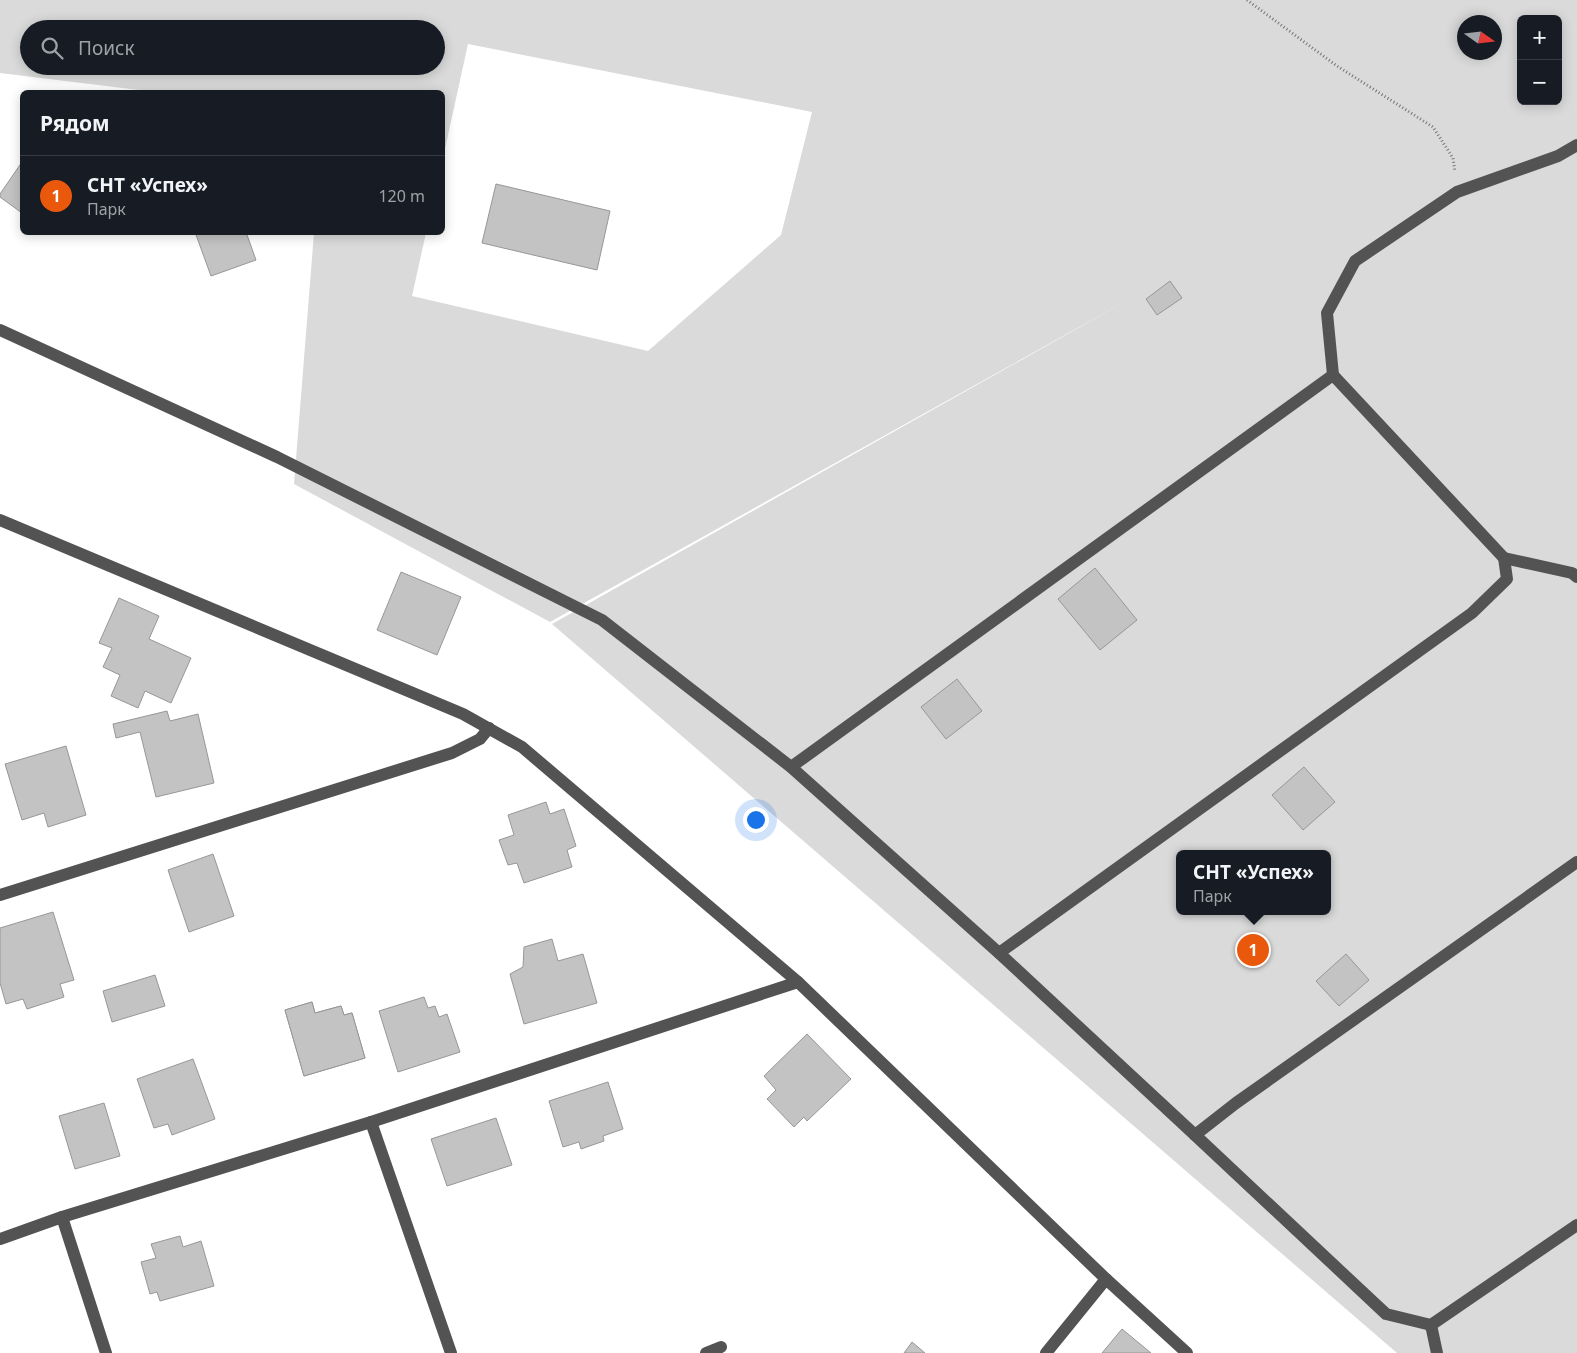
<!DOCTYPE html>
<html lang="ru">
<head>
<meta charset="utf-8">
<style>
  :root { --surface:#171b24; --page:#242831; --text:#f1f3f6; --muted:#9ea1a6; --line:#363941; --accent:#ea580c }
  body { margin:0; font-family:"Noto Sans",sans-serif; background:var(--page); color:var(--text) }
  .controls { position:absolute; right:15px; top:15px; display:grid; overflow:hidden; border-radius:8px; box-shadow:0 2px 12px #0003 }
  .controls button { width:45px; height:45px; display:grid; place-items:center; padding:0; border:0; border-bottom:1px solid var(--line); background:var(--surface); color:var(--text); font:25px sans-serif }
  .compass { position:absolute; left:1457px; top:15px; width:45px; height:45px; border-radius:50%; background:var(--surface); box-shadow:0 2px 12px #0003; rotate:104deg }
  .you { position:absolute; left:755px; top:819px; width:18px; height:18px; margin:-12px; border:4px solid #fff; border-radius:50%; background:#1a73e8; box-shadow:0 0 0 8px #1a73e833 }
  .badge { display:grid; place-items:center; width:32px; height:32px; border-radius:50%; background:var(--accent); color:#fff; font-size:16px; font-weight:700 }
  .pin { position:absolute; translate:-50% -50%; border:2px solid #fff; box-shadow:0 1px 5px #0006 }
  .popup { position:absolute; left:1176px; top:850px; width:155px; height:65px; box-sizing:border-box; display:grid; place-content:center; border-radius:8px; background:var(--surface); filter:drop-shadow(0 1px 4px #0005); font-size:16px; white-space:nowrap; color:var(--muted) }
  .popup b { font-size:19px; color:var(--text) }
  .popup::after { content:''; position:absolute; left:50%; top:100%; margin-left:-10px; border:10px solid transparent; border-top-color:var(--surface) }
  .list { margin:0; padding:0; list-style:none }
  h2 { display:flex; justify-content:space-between; align-items:center; height:65px; margin:0; padding:0 20px; font-size:21px }
  h2 small { font-size:16px; font-weight:400; color:var(--muted) }
  .list li { display:grid; grid-template-columns:32px 1fr auto; gap:15px; align-items:center; box-sizing:border-box; height:80px; padding:0 20px; border-top:1px solid var(--line) }
  .list b { display:block; font-size:19px; white-space:nowrap }
  .list p { margin:0; font-size:16px; white-space:nowrap; color:var(--muted) }
  .list em { font-size:16px; font-style:normal; color:var(--muted) }
  .icon { flex:none; width:28px; height:28px; fill:none; stroke:currentColor; stroke-width:2; stroke-linecap:round; stroke-linejoin:round }
  .map { position:relative; flex:none; width:1577px; height:1353px; overflow:hidden }
  .search { position:absolute; background:var(--surface); box-shadow:0 2px 12px #0003; left:20px; top:20px; width:425px; height:55px; display:flex; align-items:center; gap:12px; box-sizing:border-box; padding:0 18px; border-radius:28px; color:var(--muted); font-size:19px }
  .panel { position:absolute; background:var(--surface); box-shadow:0 2px 12px #0003; left:20px; top:90px; width:425px; height:145px; border-radius:8px }
  .map>svg:first-child { display:block }
  .green { fill:#dadada; fill-rule:evenodd }
  .building { fill:#c3c3c3; stroke:#979797 }
  .lines { fill:none; stroke-linecap:round; stroke-linejoin:round }
  .path { stroke:#757575; stroke-width:3; stroke-dasharray:1 2.5; stroke-linecap:butt }
  .minor { stroke:#535353; stroke-width:12 }
</style>
</head>
<body>
<div class="map">
<svg width="1577" height="1353" viewBox="0 0 1577 1353">
  <rect width="100%" height="100%" fill="#fff"/>
  <path class="green" d="M0,0H1577V1353H1397L552,624L1135,296L550,622L294,484L314,233H426L412,296L648,351L781,235L812,112L468,44L443,158L442,92H155L0,73ZM1521,19H1558V101H1521ZM1464,22H1494V52H1464ZM29,29H436V66H29ZM1179,854H1327V911H1179Z"/>
  <g class="building">
    <polygon points="22,162 22,213 0,197 0,194"/>
    <polygon points="496,184 610,211 597,270 482,243"/>
    <polygon points="195,232 246,232 256,260 211,276"/>
    <polygon points="1170,281 1182,298 1157,315 1146,299"/>
    <polygon points="1095,568 1137,620 1100,650 1058,599"/>
    <polygon points="401,572 461,597 437,655 377,630"/>
    <polygon points="119,598 159,616 149,639 191,658 171,703 145,691 138,708 111,696 120,675 103,667 112,648 99,643"/>
    <polygon points="957,679 982,711 946,739 921,707"/>
    <polygon points="167,711 170,721 198,714 214,783 156,797 140,732 116,738 113,724"/>
    <polygon points="66,746 86,815 48,827 44,813 22,820 5,764"/>
    <polygon points="1304,767 1335,802 1303,830 1272,795"/>
    <polygon points="546,802 550,814 564,809 576,846 567,850 572,867 524,883 517,863 508,865 499,840 514,835 508,815"/>
    <polygon points="213,854 234,916 189,932 168,870"/>
    <polygon points="53,912 74,980 60,984 64,997 27,1009 23,999 6,1004 0,983 0,928"/>
    <polygon points="552,939 558,961 583,954 597,1003 524,1024 510,974 523,967 524,947"/>
    <polygon points="1346,954 1369,980 1339,1006 1316,981"/>
    <polygon points="155,975 165,1006 112,1022 103,991"/>
    <polygon points="424,997 428,1008 435,1006 439,1017 447,1014 460,1052 398,1072 379,1011"/>
    <polygon points="312,1002 315,1013 341,1006 344,1015 352,1013 365,1058 304,1076 285,1010"/>
    <polygon points="312,1002 315,1013 341,1006 344,1015 352,1013 365,1058 304,1076 285,1010"/>
    <polygon points="807,1034 851,1079 807,1121 804,1117 794,1127 767,1099 776,1090 764,1076"/>
    <polygon points="193,1059 215,1119 172,1135 168,1124 154,1128 137,1079"/>
    <polygon points="608,1082 623,1129 603,1136 604,1141 581,1149 579,1142 563,1147 549,1101"/>
    <polygon points="104,1103 120,1156 75,1169 59,1116"/>
    <polygon points="496,1118 512,1165 447,1186 431,1139"/>
    <polygon points="180,1236 183,1247 201,1241 214,1286 160,1301 157,1292 150,1294 141,1262 156,1258 151,1244"/>
    <polygon points="1122,1329 1151,1353 1102,1353"/>
    <polygon points="912,1342 925,1353 904,1353"/>
  </g>
  <g class="lines">
    <polyline class="path" points="1247,0 1337,66 1433,127 1453,158 1455,172"/>
    <g class="minor">
      <polyline points="0,330 277,457 602,620 791,767 999,953 1195,1135 1236,1103 1577,862"/>
      <polyline points="1333,375 1327,313 1355,261 1457,192 1558,156 1577,145"/>
      <polyline points="0,520 463,714 522,747 798,982 1106,1279 1187,1353"/>
      <polyline points="1504,558 1572,573 1577,577"/>
      <polyline points="791,767 1333,375 1504,558 1507,579 1472,613 999,953"/>
      <polyline points="0,895 452,753 480,739 489,728"/>
      <polyline points="371,1122 451,1353"/>
      <polyline points="1195,1135 1386,1314 1431,1325 1577,1225"/>
      <polyline points="62,1217 106,1353"/>
      <polyline points="0,1239 62,1217 371,1122 798,982"/>
      <polyline points="1431,1325 1437,1353"/>
      <polyline points="706,1353 721,1347"/>
      <polyline points="1046,1353 1106,1279"/>
    </g>
  </g>
</svg>
<div class="controls">
<button>+</button>
<button>−</button>
</div>
<svg class="compass" viewBox="-18 -18 36 36"><path d="M0-13l5 13h-10z" fill="#e53935"/><path d="M0 13l5-13h-10z" fill="#9ea1a6"/></svg>
<div class="you"></div>
<div class="pin badge" style="left:1253px;top:950px">1</div>
<div class="popup"><b>СНТ «Успех»</b>Парк</div>
<div class="search"><svg class="icon" aria-label="search" viewBox="0 0 24 24"><circle cx="10" cy="10" r="6"/><path d="M15 15l6 6"/></svg>Поиск</div>
<section class="panel">
<h2>Рядом<small></small></h2>
<ul class="list">
<li><span class="badge">1</span><div><b>СНТ «Успех»</b><p>Парк</p></div><em>120 m</em></li>
</ul>
</section>
</div>
</body>
</html>
